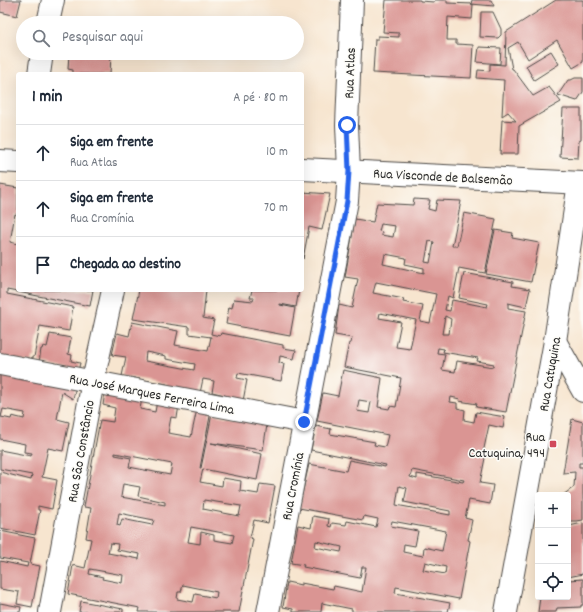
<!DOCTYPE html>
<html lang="pt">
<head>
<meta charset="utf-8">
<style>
  :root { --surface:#fff; --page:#f6f6f7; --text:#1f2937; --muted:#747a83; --line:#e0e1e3 }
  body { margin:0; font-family:Dekko,sans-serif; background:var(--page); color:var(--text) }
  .controls { position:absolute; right:12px; bottom:12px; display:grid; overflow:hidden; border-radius:4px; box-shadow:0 4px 16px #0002 }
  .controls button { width:36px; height:36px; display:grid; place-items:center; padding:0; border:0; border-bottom:1px solid var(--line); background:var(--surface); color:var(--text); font:20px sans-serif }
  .stop { position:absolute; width:12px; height:12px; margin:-9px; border:3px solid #2563eb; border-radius:50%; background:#fff }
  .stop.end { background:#2563eb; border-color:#fff; box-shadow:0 1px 4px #0008 }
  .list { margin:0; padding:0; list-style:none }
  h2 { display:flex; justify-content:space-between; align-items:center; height:52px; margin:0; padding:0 16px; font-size:17px }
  h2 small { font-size:13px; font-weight:400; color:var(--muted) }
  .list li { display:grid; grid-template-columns:26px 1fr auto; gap:12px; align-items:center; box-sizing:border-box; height:56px; padding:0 16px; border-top:1px solid var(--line) }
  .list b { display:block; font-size:15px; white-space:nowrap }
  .list p { margin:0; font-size:13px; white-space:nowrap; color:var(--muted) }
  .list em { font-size:13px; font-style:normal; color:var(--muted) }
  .icon { flex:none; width:22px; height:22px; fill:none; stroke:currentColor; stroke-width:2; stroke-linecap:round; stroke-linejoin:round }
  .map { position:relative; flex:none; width:583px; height:612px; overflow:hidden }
  .search { position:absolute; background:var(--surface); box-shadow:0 4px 16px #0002; left:16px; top:16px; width:288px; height:44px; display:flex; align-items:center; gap:10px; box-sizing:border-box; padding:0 14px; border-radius:22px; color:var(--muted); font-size:15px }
  .panel { position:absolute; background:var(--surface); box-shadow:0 4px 16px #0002; left:16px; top:72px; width:288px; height:220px; border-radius:4px }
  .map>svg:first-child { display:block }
  .building { fill:#da9593; fill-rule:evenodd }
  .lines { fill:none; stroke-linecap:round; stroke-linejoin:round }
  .minor-casing { stroke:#4a4744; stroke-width:24 }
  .minor { stroke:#fff; stroke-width:22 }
  .route { stroke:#2563eb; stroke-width:5 }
  .poi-dot { fill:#d1495b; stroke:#fdfcf7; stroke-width:1.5 }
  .labels { text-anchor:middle; stroke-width:3; stroke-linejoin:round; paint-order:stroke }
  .street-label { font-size:14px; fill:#2b2b2b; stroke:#fdfcf7 }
  .poi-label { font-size:14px; fill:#2b2b2b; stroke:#fdfcf7; text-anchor:end }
</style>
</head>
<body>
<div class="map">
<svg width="583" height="612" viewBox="0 0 583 612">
  <rect width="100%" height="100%" fill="#fdfcf7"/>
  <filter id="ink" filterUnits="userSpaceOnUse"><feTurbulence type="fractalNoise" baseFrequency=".025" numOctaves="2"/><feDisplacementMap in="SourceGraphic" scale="8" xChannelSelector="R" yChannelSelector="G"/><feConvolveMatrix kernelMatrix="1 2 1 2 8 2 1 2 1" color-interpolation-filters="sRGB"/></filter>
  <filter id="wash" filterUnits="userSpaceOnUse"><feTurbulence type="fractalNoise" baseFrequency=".012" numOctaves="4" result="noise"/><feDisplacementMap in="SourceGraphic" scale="16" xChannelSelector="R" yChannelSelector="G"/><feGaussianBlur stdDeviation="0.9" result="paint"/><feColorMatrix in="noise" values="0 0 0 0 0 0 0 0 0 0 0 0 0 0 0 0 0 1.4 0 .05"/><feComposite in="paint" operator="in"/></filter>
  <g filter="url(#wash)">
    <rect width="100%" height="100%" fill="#f7e5cf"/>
    <g id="blocks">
      <g class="building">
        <polygon points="0,0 21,0 17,16 0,12"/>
        <polygon points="386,0 420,0 420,1 434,2 435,0 447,0 447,3 473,4 472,19 448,17 447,40 456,40 456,44 473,45 471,78 373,73 375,39 378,39 378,36 399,37 399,33 383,32"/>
        <polygon points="472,0 491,0 494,6 471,4"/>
        <polygon points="556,0 583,0 583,62 573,68 557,40 528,59 518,42 508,48 512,69 513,69 533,96 549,87 561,102 519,126 518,154 500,154 502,120 516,121 508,112 502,116 504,80 477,78 478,70 490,71 490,64 505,65 506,32"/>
        <polygon points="481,12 493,12 501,29 501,35 498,38 480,37"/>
        <polygon points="479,47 501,48 500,64 477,62"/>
        <polygon points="551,51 559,64 534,80 526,66"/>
        <polygon points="69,53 111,54 110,74 73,74 73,70 68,69"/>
        <polygon points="575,78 583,78 583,92 577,101 558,95 568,80 571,80"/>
        <polygon points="563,109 581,109 581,140 579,141 578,158 560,157"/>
        <polygon points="0,185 18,188 18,215 15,214 10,242 18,244 18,290 93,290 90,306 7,290 7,294 73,307 69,331 40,326 34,357 32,357 31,362 0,356"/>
        <polygon points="302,192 330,194 322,230 309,227 303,259"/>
        <path d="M414,199L430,200L428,209L435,211L437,200L461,201L452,246H457L464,213L496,219L485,273L459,268L453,298L448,296L445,310L450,311L452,300L487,307L488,304L459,298L464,273L513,282L512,286L530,289L526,307L508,303V308L526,311L506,412L476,407L477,404L459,401L460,399L451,397L450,402L457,403V408L465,410L464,420L474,422L476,412L505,417L503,428L489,425L483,453H486L480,483L493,485L490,504L469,500L465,518L472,520L468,540L470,541L459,599L396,587L395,593L450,603L448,612H352V609L322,603L321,612H293V609L283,607L287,582L301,585V583L333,589L334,586L362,592L366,567H362L360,578L303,567L304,565L291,563L298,525L311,528L313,516L329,519L328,526L331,527L332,523L346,525L347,521L376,527L378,519L364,516L363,520L299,508L309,464L346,471L349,460L385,467L386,465L311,450L316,426L331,429L330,434L375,442L374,445L385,447L388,435L317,421L323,393L338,396L343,370L382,378L378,407L389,409L390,406L396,407L401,378L344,367L349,343H351L352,338L335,335L339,305L352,308L358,279L345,277L355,219L373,222L377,203L413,205ZM381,224L395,226L393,237L381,235L382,232L379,231ZM429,241L434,242L430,263L425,262ZM385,254L406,258L405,264L424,268V273L383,264ZM376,282L436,294L430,323L420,321L423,306L403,302L404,299L373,293ZM380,313L416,320L410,349L396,347L401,322L379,318ZM445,316L451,319L449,334H442ZM438,348L444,349L443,352L478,358L477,361L494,364L493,367L457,361L455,372L442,370L445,354L437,353ZM359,400L371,402L369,413L357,411ZM412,470L464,480L463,482L417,474V479L410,477ZM399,486L407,488L404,502L450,511V515L396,505ZM392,521L446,531L442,551L424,547L423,556L403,552L404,544L415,546L418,531L391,526ZM316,541L342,547L341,552L315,547ZM425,562L446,567L445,574L423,570Z"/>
        <polygon points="495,230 513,233 512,238 539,243 531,282 486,274"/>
        <path d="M139,290H206L203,318L214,320L211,334L220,336L221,333L283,345V348L296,350L294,359L280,356L279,363L284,364L281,381L238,373L237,378L247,380L243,401L225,398V395L212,392L214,381L203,379L200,393L166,387L167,384L122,376L126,357L112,355L117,333L129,336L132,322L178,331L175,345L208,351L211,337L189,334V327L133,319ZM146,352L166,356V359L195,364L194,370L145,361Z"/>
        <polygon points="252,290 299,290 296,307 280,304 280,305 295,308 290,336 226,324 229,307 232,308 234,299 253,301 254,298 250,298"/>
        <polygon points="50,334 71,338 68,354 72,355 71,361 80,363 78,371 39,363 41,349 42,349 43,346 47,347"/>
        <path d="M0,371L76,386L73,399L62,392L57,419L69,422L63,451L48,448L42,477L57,480L52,509L38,506V510H40L35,535L0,528V472L31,480L32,475L0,469V450L31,456L32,453L24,452L25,444L0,439ZM3,409L25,413L24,419L12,416L11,419L1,417Z"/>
        <path d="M105,392L142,398L140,409L155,412L157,401L179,405L177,418L171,417L168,433L191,437L197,409L211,411L200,468H201L212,414L267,425L263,450L211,443L262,454L257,480L203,469L200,482L222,486L223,478L241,481L240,491L258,494L260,484L275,486L268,523L254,520L250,538L253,539L239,612H139L140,608L68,594L73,565L85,568L91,539L86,538L91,508L84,507L100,420L113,422L115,408L103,405ZM115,453L172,464L170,475L129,467L131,458L115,455ZM123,484L140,487L138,496L165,502V505L121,497ZM204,500L241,506L239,516L203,509ZM119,513L154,520L152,525L122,519L120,526L117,525ZM191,527L234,535L232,543L214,540V535L201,532L200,544L188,542ZM110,543L118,544L117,550L140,554L139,559L108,553ZM90,569L123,575L122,583L102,579L103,577L89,574ZM183,585L217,592L216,598L195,594L193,602L177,599L178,592H181Z"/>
        <polygon points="572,419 583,422 583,463 579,463 579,467 583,467 583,520 577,521 568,521 568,495 563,495 574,487 575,472 563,473"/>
        <polygon points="583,523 583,574 568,577 569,526"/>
        <polygon points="0,531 35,538 30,564 40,566 32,607 17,604 19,592 0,589 0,561 27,567 28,563 0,558"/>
        <polygon points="583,579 583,605 581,605 581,607 557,608 556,612 538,612 540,597 568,597 568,580"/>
        <polygon points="81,601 123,609 123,612 79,612"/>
        <polygon points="0,603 21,607 20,612 0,612"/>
      </g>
    </g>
  </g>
  <g filter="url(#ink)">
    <use href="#blocks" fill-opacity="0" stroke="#4a4744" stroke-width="1"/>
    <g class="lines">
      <g class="minor-casing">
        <g id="minor">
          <polyline points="48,23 53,0"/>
          <polyline points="39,74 42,53"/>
          <polyline points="0,161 18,162"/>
          <polyline points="302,169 583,183"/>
          <polyline points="555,341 583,391"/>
          <polyline points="0,364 304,422"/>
          <polyline points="50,612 93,381 113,290"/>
          <polyline points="268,612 347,201 349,171 347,125 352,0"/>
          <polyline points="506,612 555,341 579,183"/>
        </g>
      </g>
      <use href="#minor" class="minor"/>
    </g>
  </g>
  <g class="lines" filter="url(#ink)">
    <polyline class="route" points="304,422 347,201 349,171 347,125"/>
  </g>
  <rect class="poi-dot" x="549" y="440" width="8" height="8" rx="2"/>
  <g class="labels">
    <g class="street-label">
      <text transform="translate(349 73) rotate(-88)" y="5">Rua Atlas</text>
      <text transform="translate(443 176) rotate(3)" y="5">Rua Visconde de Balsemão</text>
      <text transform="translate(549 374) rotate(-80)" y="5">Rua Catuquina</text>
      <text transform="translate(152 393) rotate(11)" y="5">Rua José Marques Ferreira Lima</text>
      <text transform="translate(80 451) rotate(-80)" y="5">Rua São Constâncio</text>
      <text transform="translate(292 486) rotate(-79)" y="5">Rua Cromínia</text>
    </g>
    <g class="poi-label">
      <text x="545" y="441">Rua<tspan x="545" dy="16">Catuquina, 494</tspan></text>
    </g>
  </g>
</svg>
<div class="controls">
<button>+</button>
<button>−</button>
<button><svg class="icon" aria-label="locate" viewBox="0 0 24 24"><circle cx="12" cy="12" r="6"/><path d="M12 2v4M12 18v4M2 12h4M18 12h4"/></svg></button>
</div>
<div class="stop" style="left:347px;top:125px"></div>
<div class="stop end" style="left:304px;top:422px"></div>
<div class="search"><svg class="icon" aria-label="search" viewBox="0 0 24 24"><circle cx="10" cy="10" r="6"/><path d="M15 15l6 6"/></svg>Pesquisar aqui</div>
<section class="panel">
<h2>1 min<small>A pé · 80 m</small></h2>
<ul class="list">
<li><svg class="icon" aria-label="ahead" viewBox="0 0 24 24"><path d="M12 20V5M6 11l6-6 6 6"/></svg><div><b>Siga em frente</b><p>Rua Atlas</p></div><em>10 m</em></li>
<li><svg class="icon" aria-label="ahead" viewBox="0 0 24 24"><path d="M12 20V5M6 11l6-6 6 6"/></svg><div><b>Siga em frente</b><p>Rua Cromínia</p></div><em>70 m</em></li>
<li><svg class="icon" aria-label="arrive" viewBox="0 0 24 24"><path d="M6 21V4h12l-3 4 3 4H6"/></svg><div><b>Chegada ao destino</b></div></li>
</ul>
</section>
</div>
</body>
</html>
